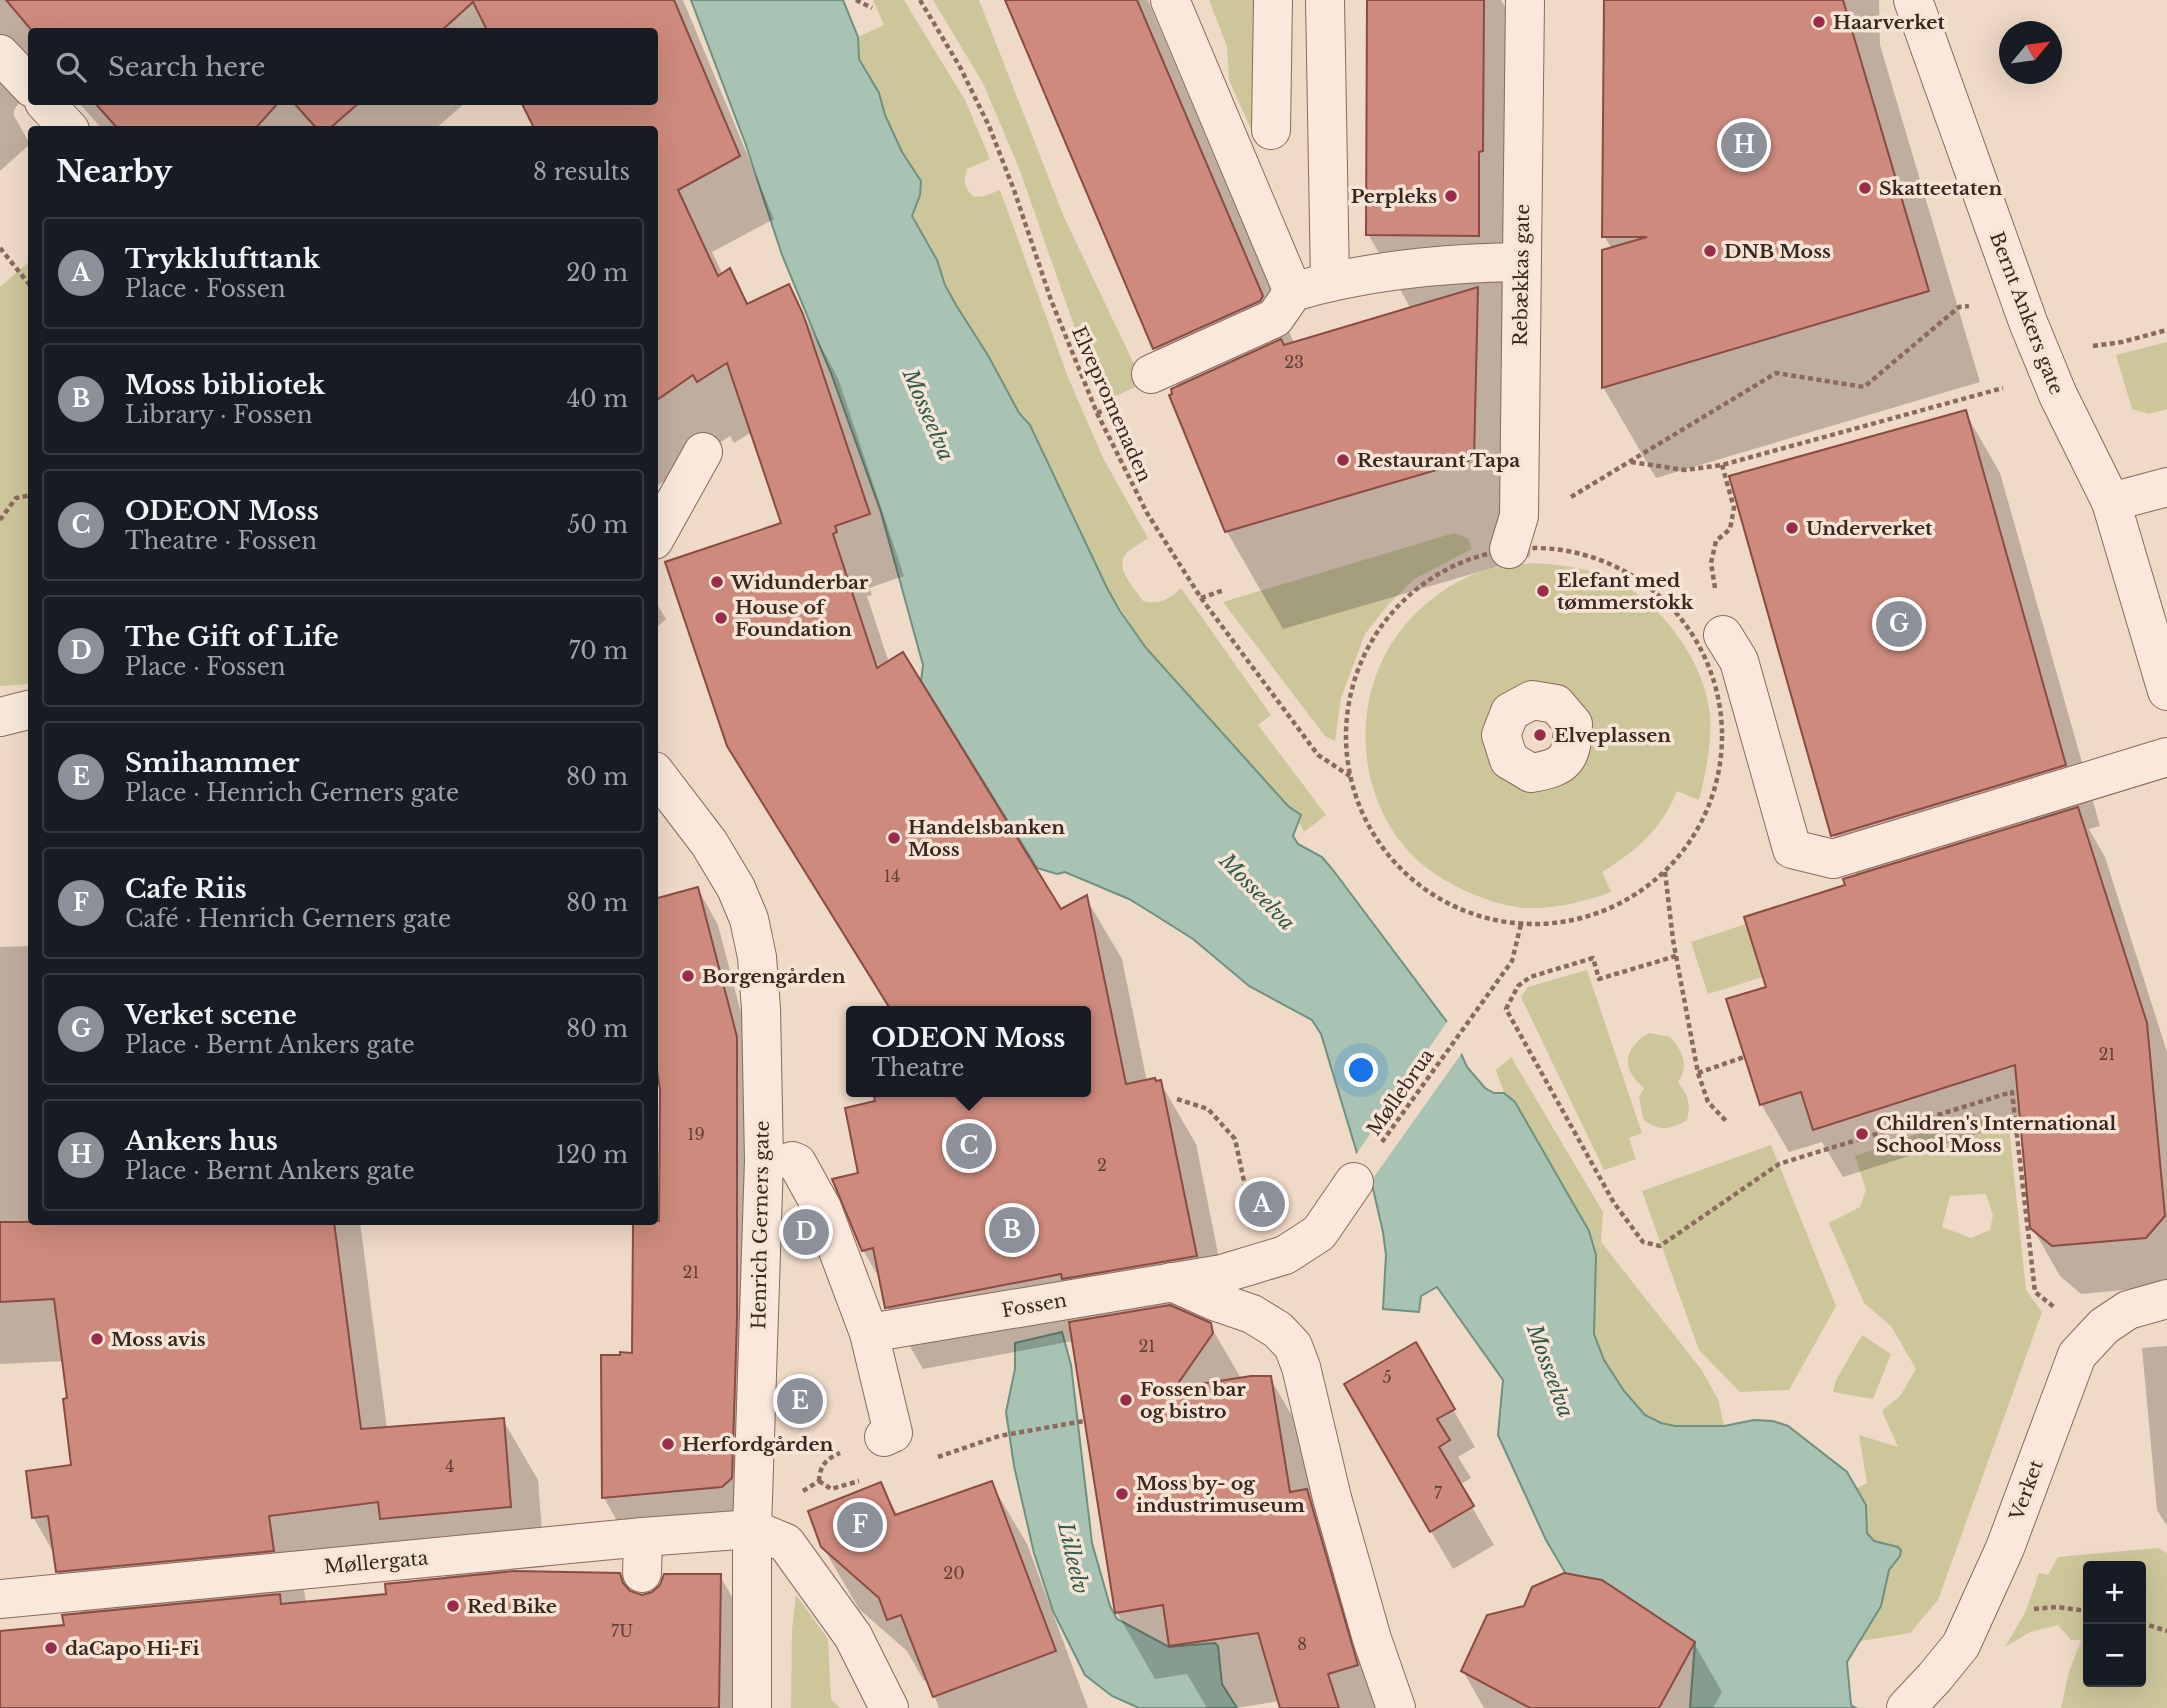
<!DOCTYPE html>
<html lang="en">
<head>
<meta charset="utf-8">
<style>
  :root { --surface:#171b24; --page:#242831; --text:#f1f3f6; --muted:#9ea1a6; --line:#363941; --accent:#8c9099 }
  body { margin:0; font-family:"Libre Baskerville",serif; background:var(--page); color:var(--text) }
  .controls { position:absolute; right:21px; bottom:21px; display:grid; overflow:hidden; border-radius:7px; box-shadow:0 7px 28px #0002 }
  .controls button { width:63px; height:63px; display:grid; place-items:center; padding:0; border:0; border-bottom:2px solid var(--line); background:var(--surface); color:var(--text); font:35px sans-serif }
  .compass { position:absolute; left:1999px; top:21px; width:63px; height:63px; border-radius:50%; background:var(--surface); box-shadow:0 7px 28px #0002; rotate:61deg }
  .you { position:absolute; left:1362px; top:1071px; width:24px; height:24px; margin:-18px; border:5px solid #fff; border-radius:50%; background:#1a73e8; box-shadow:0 0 0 10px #1a73e833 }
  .badge { display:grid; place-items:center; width:46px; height:46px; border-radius:50%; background:var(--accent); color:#fff; font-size:23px; font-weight:700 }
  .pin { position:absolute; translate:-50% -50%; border:4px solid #fff; box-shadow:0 2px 7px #0006 }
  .popup { position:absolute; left:846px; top:1006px; width:245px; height:91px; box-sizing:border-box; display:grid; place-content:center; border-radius:7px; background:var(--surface); filter:drop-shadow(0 2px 5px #0005); font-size:23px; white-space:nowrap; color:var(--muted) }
  .popup b { font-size:26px; color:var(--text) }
  .popup::after { content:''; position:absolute; left:50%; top:100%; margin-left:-14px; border:14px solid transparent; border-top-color:var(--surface) }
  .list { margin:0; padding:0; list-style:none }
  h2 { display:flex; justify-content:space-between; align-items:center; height:91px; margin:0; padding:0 28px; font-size:30px }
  h2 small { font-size:23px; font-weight:400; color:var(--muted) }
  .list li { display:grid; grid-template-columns:46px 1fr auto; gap:21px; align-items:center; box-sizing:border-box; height:112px; margin:0 14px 14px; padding:0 14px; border:2px solid var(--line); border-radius:7px }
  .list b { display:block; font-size:26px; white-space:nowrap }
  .list p { margin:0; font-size:23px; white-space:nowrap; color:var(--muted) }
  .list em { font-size:23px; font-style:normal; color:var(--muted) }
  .icon { flex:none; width:38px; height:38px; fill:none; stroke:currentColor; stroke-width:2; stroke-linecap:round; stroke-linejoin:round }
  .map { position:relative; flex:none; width:2167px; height:1708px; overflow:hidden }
  .search { position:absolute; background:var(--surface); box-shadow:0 7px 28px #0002; left:28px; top:28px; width:630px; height:77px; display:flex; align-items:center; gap:18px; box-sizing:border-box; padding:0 24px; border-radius:7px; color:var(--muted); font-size:26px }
  .panel { position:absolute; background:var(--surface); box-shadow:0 7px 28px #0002; left:28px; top:126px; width:630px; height:1099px; border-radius:7px }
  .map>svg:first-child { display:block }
  .green { fill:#cdc69b; fill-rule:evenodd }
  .water { fill:#a8c3b4; stroke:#6f9180; stroke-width:2 }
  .pier { fill:#efd9c7 }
  .shadow { fill:#0003; fill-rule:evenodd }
  .building { fill:#cd8a7d; stroke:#8a4c42; stroke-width:2 }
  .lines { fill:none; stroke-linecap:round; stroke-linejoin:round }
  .minor-casing { stroke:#8b695c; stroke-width:40 }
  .path { stroke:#8b695c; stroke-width:4.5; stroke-dasharray:5 3.5; stroke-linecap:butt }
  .minor { stroke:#f9e8db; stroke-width:38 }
  .poi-dot { fill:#9a2c49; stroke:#f6e5d7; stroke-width:2.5 }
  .labels { text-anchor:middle; stroke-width:7; stroke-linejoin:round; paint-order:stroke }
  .number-label { font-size:16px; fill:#603f37 }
  .poi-label { font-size:19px; font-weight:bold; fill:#3b2620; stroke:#f6e5d7; text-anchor:start }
  .street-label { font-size:19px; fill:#3b2620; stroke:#f6e5d7 }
  .water-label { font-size:21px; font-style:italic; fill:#2f5b4d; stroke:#f6e5d7 }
</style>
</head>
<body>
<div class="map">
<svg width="2167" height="1708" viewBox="0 0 2167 1708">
  <rect width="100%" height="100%" fill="#efd9c7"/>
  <g class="green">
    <path d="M873,0H904L965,100L990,159L967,169C963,182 964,188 974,197L985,196L1000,190L1068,377L1103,458L1148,538C1141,543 1130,549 1125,555C1115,569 1136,590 1143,601C1161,605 1169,599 1181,588L1271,715L1258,725L1326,815L1304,832L1299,822L1300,815L1288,806L1146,648L1107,588L1030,425L1019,413L989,357L956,305L945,285L937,260L912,216L920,195V181L902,152L885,115L879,93L859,59L858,37L884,25Z"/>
    <polygon points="933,0 979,0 1064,217 1143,383 1104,402 1072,320 1019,168 983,83"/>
    <polygon points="1209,0 1257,0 1258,145 1229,80 1227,46"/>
    <polygon points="31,260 31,684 0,686 0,287"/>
    <polygon points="2167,342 2167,409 2149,414 2132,409 2116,355"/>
    <polygon points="1454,533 1469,539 1472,549 1414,579 1386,607 1365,634 1341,698 1335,741 1325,736 1223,602"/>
    <path d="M1534,563C1557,565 1582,567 1603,575C1656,595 1704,658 1710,714C1712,743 1706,772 1699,800L1677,791C1663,828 1635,852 1602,872L1611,892C1578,904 1537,914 1502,904C1469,895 1434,878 1410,853C1355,793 1351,699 1398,634C1418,607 1446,585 1477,573C1495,566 1515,565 1534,563ZM1556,704V768L1501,735Z"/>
    <polygon points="1746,924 1763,977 1708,994 1691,942"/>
    <polygon points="1587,970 1642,1133 1629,1138 1636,1159 1604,1170 1521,997 1528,987"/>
    <path d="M1649,1033L1670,1037C1682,1050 1690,1066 1678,1082C1688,1095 1691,1104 1687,1120C1670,1130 1658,1132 1643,1119L1639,1097L1644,1088C1620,1068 1624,1048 1649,1033Z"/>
    <polygon points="1511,1057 1603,1212 1601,1242 1701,1369 1718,1399 1724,1426 1675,1426 1661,1423 1645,1415 1624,1390 1604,1360 1594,1334 1596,1255 1515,1102 1504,1093 1496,1070"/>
    <path d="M1974,1114L2009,1128L2026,1290L2042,1312L1938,1600L1910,1633L1860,1641L1881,1606L1889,1570L1900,1556L1898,1547L1874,1541L1867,1533L1866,1505L1857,1488L1867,1483L1859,1435L1898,1447L1882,1411L1900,1396L1916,1369L1891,1326L1864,1303L1829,1223L1860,1207L1866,1190L1855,1156ZM1986,1194L1993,1215L1990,1230L1971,1238L1942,1227L1950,1196Z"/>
    <polygon points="1771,1145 1836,1306 1789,1390 1740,1392 1699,1350 1642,1191"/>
    <polygon points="1862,1335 1891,1354 1873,1399 1833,1392 1836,1380"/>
    <path d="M2158,1548L2167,1553V1708H2061L2069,1672L2081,1640H2071L2058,1625L2030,1632L2005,1647L2026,1611L2039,1573L2048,1575L2058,1557ZM2141,1566V1682H2088V1566Z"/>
    <polygon points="796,1595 828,1639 831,1699 840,1708 791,1708 792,1630"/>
  </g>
  <g class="water">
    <polygon points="691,0 843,0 858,37 859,59 879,93 885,115 902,152 921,181 920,195 912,216 937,260 945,285 956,305 989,357 1019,413 1030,425 1107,588 1120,611 1146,648 1288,806 1301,815 1293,836 1298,844 1322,857 1333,870 1447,1022 1467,1067 1485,1088 1494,1093 1504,1093 1515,1102 1589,1231 1596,1255 1594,1334 1604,1360 1624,1391 1645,1415 1661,1423 1675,1426 1724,1426 1754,1420 1773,1421 1788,1426 1847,1472 1866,1505 1867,1533 1874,1541 1898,1547 1901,1550 1900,1556 1889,1570 1881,1606 1847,1662 1851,1705 1856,1708 1690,1708 1695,1642 1612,1587 1566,1574 1546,1540 1498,1435 1503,1380 1437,1287 1421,1296 1419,1312 1383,1309 1386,1255 1383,1232 1371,1180 1357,1153 1321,1034 1312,1020 1249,986 1193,939 1155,915 1129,899 1065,872 1057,874 1037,868 921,681 923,665 881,512 831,373 782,255 746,145"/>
    <polygon points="1062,1332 1071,1365 1092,1543 1110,1606 1117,1619 1169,1647 1215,1643 1218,1646 1222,1684 1237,1708 1139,1708 1112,1696 1085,1675 1053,1611 1034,1553 1014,1466 1006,1412 1015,1369 1015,1343"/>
  </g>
  <polygon class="pier" points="1449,1019 1464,1050 1369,1184 1355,1156"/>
  <g class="shadow">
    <polygon points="0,0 87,0 114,32 32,32 32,94 21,100 14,110 14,116 30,144 0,171"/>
    <polygon points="195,0 683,0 774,219 712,252 723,275 729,271 749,305 788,286 838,378 904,576 869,588 872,595 867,596 889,663 1060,912 1086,898 1122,959 1147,1082 1160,1082 1196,1144 1231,1318 1208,1322 1242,1380 1270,1378 1309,1445 1388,1708 1282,1708 1280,1701 1236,1708 1207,1708 1187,1674 1155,1679 1117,1613 1073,1341 923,1369 887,1307 882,1283 863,1250 860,1174 877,1103 875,1092 1086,1092 1086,1011 885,1011 889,1009 728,745 784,524 752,432 734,443 730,436 654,488 654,130 530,130 536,127 523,102 654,102 654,32 160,32"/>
    <polygon points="1007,0 1148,0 1294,343 1411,309 1368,234 1369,0 1501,0 1540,66 1534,332 1502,332 1533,386 1530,557 1283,629 1227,532 1171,396 1178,388 1155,348"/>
    <polygon points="1605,0 1879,0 1880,45 1980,382 1656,478 1603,387 1612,249 1604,236"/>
    <polygon points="52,102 466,102 434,130 103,130 78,102 65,114"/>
    <polygon points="1965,412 2000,473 2100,826 2089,829 2105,857 2167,1052 2167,1286 2081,1294 2060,1276 2032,1227 2021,1120 1843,1177 1822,1142 1789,1152 1761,1104 1769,988 1857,876 1833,835"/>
    <polygon points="654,599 666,619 654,630"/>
    <polygon points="698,889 718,925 757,1074 751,1514 624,1533 604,1498 661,1223 661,1073 654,1061 654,901"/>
    <path d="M32,946V1222H360L387,1429L503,1420L538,1480L545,1567L508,1570V1573L619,1575L630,1593L642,1597L720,1576L750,1628L749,1708H0V1633L66,1627L83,1615L58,1571L55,1555L33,1517L73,1467L64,1361L0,1364V947ZM408,1563L417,1579L445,1576V1580L388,1595L306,1603L302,1577Z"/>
    <polygon points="1415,1345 1475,1447 1458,1457 1471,1478 1459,1485 1494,1545 1453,1569 1346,1385"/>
    <polygon points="2167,1346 2167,1526 2157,1510 2142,1348"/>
    <polygon points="991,1483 1027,1544 1088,1708 939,1708 928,1679 924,1681 907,1651 859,1609 823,1547 880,1484 898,1516"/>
    <polygon points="1694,1643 1722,1692 1713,1708 1484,1708 1463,1671"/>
  </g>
  <g class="building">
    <polygon points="6,0 674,0 740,156 678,190 718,276 730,268 747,304 789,284 803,314 870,514 835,526 837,532 833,534 877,668 903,652 1061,909 1087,895 1126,1084 1155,1078 1156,1081 1161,1080 1197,1256 1062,1279 1061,1274 885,1308 873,1248 862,1251 832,1179 858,1173 845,1108 875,1101 873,1092 1086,1092 1086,1011 882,1011 889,1007 727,746 665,562 781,523 727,363 697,382 693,375 654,402 654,130 535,130 521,102 654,102 654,32 488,32 473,2 440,32 33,32"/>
    <polygon points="1005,0 1137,0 1263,296 1260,301 1153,349"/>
    <polygon points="1367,0 1484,0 1483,151 1479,152 1479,236 1366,235"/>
    <polygon points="1604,0 1843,0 1929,291 1602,388 1602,250 1647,237 1602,237"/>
    <polygon points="94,102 279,102 254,130 119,130"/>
    <polygon points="293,102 360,102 328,130 318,130"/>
    <polygon points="1478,287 1474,459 1225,532 1169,395 1172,394 1171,389 1281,339 1284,345"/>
    <polygon points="1966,410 2066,765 1831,836 1729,476"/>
    <polygon points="2078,807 2147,1023 2165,1216 2146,1238 2052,1246 2030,1228 2015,1065 1813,1130 1801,1092 1760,1105 1726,999 1766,987 1744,917 1845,885 1843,879"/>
    <polygon points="698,887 737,1037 737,1318 732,1478 722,1487 602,1498 601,1355 620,1355 620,1352 632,1353 633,1222 659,1221 660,1089 654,1052 654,899"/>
    <polygon points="0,1222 334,1222 361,1429 504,1418 511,1507 380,1519 378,1502 269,1516 274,1551 56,1572 48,1516 32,1518 26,1471 71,1465 63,1399 67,1398 54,1299 0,1302"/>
    <polygon points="1170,1305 1211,1323 1213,1333 1175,1388 1251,1376 1271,1376 1290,1492 1307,1489 1358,1665 1328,1674 1339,1708 1280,1708 1258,1633 1169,1646 1163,1605 1115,1613 1069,1322"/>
    <polygon points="1416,1342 1455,1409 1437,1419 1450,1440 1439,1447 1474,1506 1430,1532 1344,1384"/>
    <polygon points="992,1481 1056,1651 933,1697 901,1615 887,1620 879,1598 821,1547 808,1511 881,1482 895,1515"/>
    <polygon points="514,1571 620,1573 623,1583 630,1591 642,1595 652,1592 660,1585 664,1574 721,1574 719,1708 0,1708 0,1631 64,1625 62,1615 280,1594 281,1604 386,1594 385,1584"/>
    <polygon points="1564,1573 1602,1580 1695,1642 1659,1708 1530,1708 1461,1671 1487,1615 1524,1606 1532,1587"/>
  </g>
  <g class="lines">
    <g class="minor-casing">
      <g id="minor">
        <polyline points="1170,0 1293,292"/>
        <polyline points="1325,0 1330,282"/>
        <polyline points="1913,0 2028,322 2058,395 2111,502 2167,691"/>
        <polyline points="0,54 32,88"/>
        <polyline points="44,102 70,130"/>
        <polyline points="1271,130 1273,0"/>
        <path d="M1151,374L1275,318L1293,292C1366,270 1445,263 1521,262"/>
        <polyline points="2111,502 2167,487"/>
        <polyline points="654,540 703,452"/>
        <polyline points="1509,549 1519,516 1525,0"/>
        <polyline points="1723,635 1739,661 1792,849 1833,859 2167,757"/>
        <path d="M1532,700L1556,704L1573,724C1572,760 1566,767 1531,773L1509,760L1501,735L1510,712Z"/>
        <polyline points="0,717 32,709"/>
        <polyline points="654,771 709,843 736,888 749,919 757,957 761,1009 764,1160 752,1529 752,1708"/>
        <polyline points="792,1161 797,1163 822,1208 869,1333 1222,1274 1285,1255 1319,1233 1354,1182"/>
        <polyline points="1172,1282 1214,1301 1252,1314 1278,1330 1293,1346 1301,1367 1332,1498 1372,1639 1396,1708"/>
        <polyline points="869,1333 893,1433 884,1437"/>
        <polyline points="642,1573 643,1537"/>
        <polyline points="0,1599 643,1537 752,1529 786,1543 853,1636 889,1708"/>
        <polyline points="1906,1708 1935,1677 1961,1645 2005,1548 2077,1355 2104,1326 2128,1310 2167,1299"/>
      </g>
    </g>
    <g class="path">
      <polyline points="856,0 872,8"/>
      <polyline points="920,0 960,67 989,126 1014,190 1051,300 1097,413 1147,513 1201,598 1318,755 1350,776"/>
      <polyline points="0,248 29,284 32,290"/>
      <polyline points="2093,346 2122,342 2167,330"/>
      <polyline points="1097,413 1115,405"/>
      <polyline points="1631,462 1685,470 1722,465 2003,388"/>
      <polyline points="1571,497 1776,373 1864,387 1959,307 1969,306"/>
      <polyline points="0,520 16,498 32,495"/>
      <circle cx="1534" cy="736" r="188"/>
      <polyline points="1715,588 1711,563 1716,541 1730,529 1734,508 1722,465"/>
      <polyline points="1201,598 1224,590"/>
      <polyline points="1665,872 1673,940 1698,1073 1708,1102 1726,1121"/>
      <polyline points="1676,956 1599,979 1593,958 1530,977 1518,986 1506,1009 1614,1203 1643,1242 1660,1246 1779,1164 2012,1092 2035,1292 2054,1307"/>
      <polyline points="1698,1073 1744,1057"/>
      <polyline points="1177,1099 1208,1109 1235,1139 1245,1186 1245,1217"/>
      <polyline points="1382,1142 1512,961 1521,924"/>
      <polyline points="938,1457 999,1436 1084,1421"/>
      <polyline points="819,1481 831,1489 859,1481"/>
      <path d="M819,1481C820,1465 826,1459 840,1453"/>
      <polyline points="803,1491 819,1481"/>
      <polyline points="2034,1609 2057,1607 2088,1611"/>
      <polyline points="2141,1623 2167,1631"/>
    </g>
    <use href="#minor" class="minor"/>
  </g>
  <g class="poi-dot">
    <circle cx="1819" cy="22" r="7"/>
    <circle cx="1865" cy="188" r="7"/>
    <circle cx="1451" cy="196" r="7"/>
    <circle cx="1710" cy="251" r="7"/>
    <circle cx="1343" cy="460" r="7"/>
    <circle cx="1792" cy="528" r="7"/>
    <circle cx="717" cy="582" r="7"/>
    <circle cx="1543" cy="591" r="7"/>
    <circle cx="721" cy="618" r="7"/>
    <circle cx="1540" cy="735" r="7"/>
    <circle cx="894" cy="838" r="7"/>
    <circle cx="688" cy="976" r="7"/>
    <circle cx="1862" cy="1134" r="7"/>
    <circle cx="97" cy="1339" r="7"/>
    <circle cx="1126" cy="1400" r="7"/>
    <circle cx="668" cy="1444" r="7"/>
    <circle cx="1122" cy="1494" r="7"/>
    <circle cx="453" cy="1606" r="7"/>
    <circle cx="51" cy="1648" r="7"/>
  </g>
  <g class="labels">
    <g class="number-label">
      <text x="1294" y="368">23</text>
      <text x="892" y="882">14</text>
      <text x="2107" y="1060">21</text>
      <text x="696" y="1140">19</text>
      <text x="1102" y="1171">2</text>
      <text x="691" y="1278">21</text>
      <text x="1147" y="1352">21</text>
      <text x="1387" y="1383">5</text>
      <text x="450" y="1472">4</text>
      <text x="1438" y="1499">7</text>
      <text x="954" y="1579">20</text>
      <text x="622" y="1637">7U</text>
      <text x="1302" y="1650">8</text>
    </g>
    <g class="poi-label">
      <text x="1833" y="29">Haarverket</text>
      <text x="1879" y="195">Skatteetaten</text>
      <text x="1437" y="203" text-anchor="end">Perpleks</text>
      <text x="1724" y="258">DNB Moss</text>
      <text x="1357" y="467">Restaurant Tapa</text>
      <text x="1806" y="535">Underverket</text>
      <text x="1557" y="587">Elefant med<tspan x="1557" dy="22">tømmerstokk</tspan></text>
      <text x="731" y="589">Widunderbar</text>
      <text x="735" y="614">House of<tspan x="735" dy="22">Foundation</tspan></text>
      <text x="1554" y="742">Elveplassen</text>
      <text x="908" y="834">Handelsbanken<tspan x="908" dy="22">Moss</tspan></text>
      <text x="702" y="983">Borgengården</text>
      <text x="1876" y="1130">Children's International<tspan x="1876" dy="22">School Moss</tspan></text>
      <text x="111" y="1346">Moss avis</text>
      <text x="1140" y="1396">Fossen bar<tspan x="1140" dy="22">og bistro</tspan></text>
      <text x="682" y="1451">Herfordgården</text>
      <text x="1136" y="1490">Moss by- og<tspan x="1136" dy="22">industrimuseum</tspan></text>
      <text x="467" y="1613">Red Bike</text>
      <text x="65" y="1655">daCapo Hi-Fi</text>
    </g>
    <g class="street-label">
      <text transform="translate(1521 275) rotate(-89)" y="7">Rebækkas gate</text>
      <text transform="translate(2027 313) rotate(69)" y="7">Bernt Ankers gate</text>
      <text transform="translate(1112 404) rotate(66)" y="7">Elvepromenaden</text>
      <text transform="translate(1400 1092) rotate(-55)" y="7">Møllebrua</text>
      <text transform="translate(760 1225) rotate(-89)" y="7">Henrich Gerners gate</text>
      <text transform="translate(1034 1305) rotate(-10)" y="7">Fossen</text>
      <text transform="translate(2026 1490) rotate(-70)" y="7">Verket</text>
      <text transform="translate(376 1562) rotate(-5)" y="7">Møllergata</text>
    </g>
    <g class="water-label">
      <text transform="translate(928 415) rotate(67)" y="7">Mosseelva</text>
      <text transform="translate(1257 892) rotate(46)" y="7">Mosseelva</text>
      <text transform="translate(1550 1371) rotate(70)" y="7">Mosseelva</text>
      <text transform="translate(1073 1558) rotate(77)" y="7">Lilleelv</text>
    </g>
  </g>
</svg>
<div class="controls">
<button>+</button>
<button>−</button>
</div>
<svg class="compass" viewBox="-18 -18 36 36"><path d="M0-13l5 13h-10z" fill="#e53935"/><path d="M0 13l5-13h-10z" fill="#9ea1a6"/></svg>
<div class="you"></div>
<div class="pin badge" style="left:1262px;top:1204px">A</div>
<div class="pin badge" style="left:1012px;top:1230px">B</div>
<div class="pin badge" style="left:969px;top:1146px">C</div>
<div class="popup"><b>ODEON Moss</b>Theatre</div>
<div class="pin badge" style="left:806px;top:1232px">D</div>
<div class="pin badge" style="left:800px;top:1401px">E</div>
<div class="pin badge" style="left:860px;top:1525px">F</div>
<div class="pin badge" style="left:1899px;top:624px">G</div>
<div class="pin badge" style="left:1744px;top:145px">H</div>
<div class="search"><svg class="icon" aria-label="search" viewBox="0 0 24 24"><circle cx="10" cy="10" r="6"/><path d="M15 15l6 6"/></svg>Search here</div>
<section class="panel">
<h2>Nearby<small>8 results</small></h2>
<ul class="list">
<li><span class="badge">A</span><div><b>Trykklufttank</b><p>Place · Fossen</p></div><em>20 m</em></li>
<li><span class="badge">B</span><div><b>Moss bibliotek</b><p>Library · Fossen</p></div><em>40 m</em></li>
<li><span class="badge">C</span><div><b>ODEON Moss</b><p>Theatre · Fossen</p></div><em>50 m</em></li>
<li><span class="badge">D</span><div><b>The Gift of Life</b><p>Place · Fossen</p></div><em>70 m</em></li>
<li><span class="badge">E</span><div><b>Smihammer</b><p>Place · Henrich Gerners gate</p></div><em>80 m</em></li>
<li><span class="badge">F</span><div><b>Cafe Riis</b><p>Café · Henrich Gerners gate</p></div><em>80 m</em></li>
<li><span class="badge">G</span><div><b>Verket scene</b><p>Place · Bernt Ankers gate</p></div><em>80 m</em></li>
<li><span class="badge">H</span><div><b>Ankers hus</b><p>Place · Bernt Ankers gate</p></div><em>120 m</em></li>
</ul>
</section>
</div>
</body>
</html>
